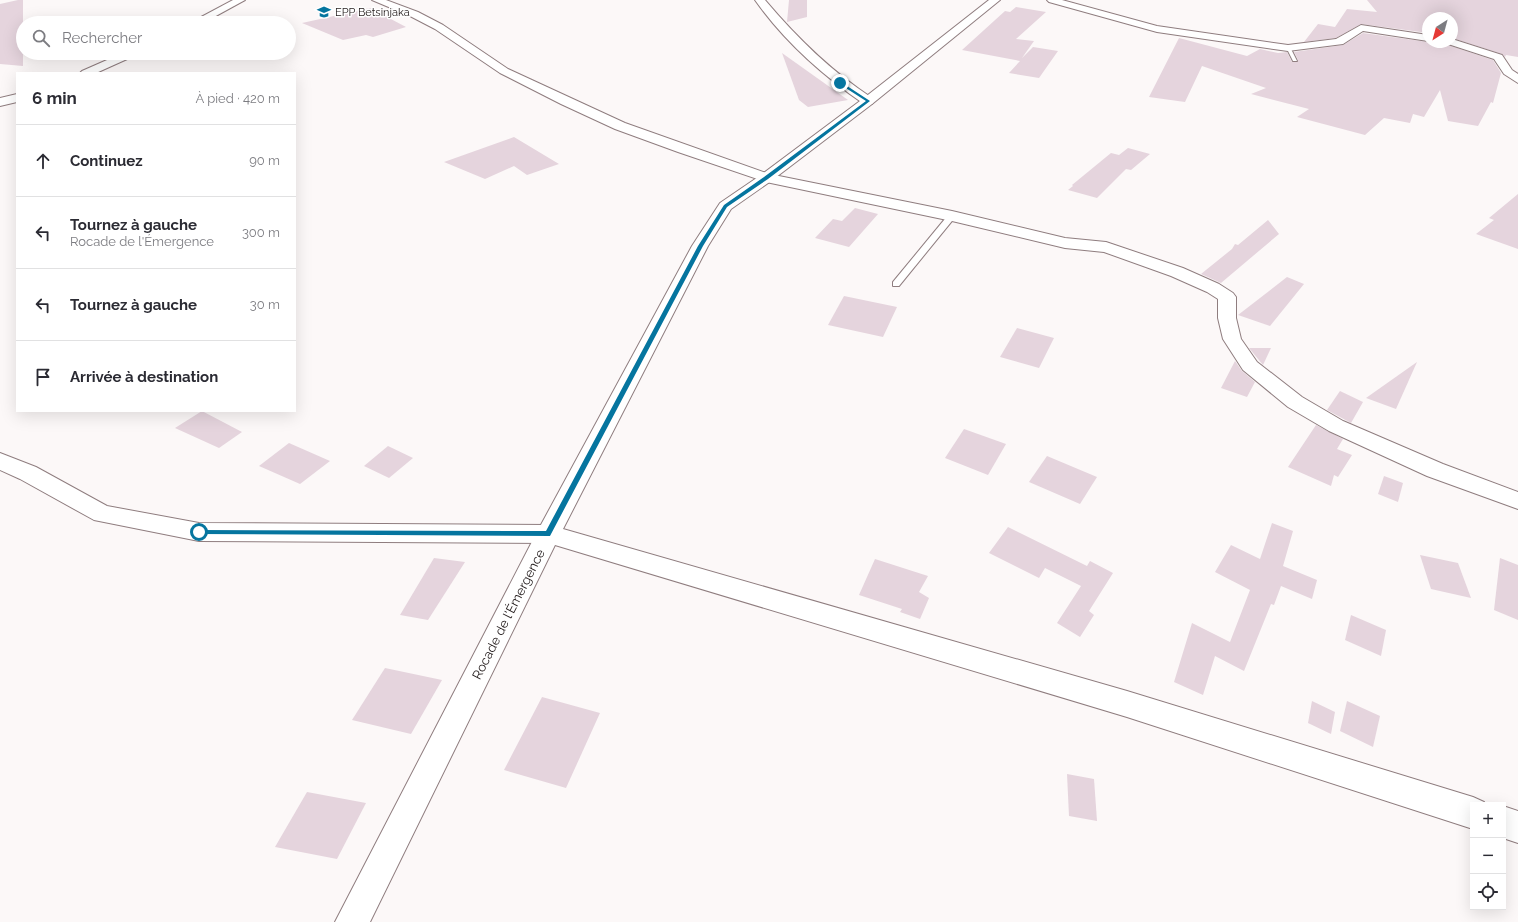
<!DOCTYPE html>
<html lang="fr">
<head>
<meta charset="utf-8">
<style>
  :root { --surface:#fff; --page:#f2f2f3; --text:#2b2b33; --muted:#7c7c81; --line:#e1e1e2 }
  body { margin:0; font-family:Raleway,sans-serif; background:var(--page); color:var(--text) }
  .controls { position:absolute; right:12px; bottom:12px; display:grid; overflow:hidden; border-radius:0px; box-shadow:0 4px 16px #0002 }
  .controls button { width:36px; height:36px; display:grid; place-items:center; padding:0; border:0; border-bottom:1px solid var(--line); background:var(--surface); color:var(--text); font:20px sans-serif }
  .compass { position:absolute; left:1422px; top:12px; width:36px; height:36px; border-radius:50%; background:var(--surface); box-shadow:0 4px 16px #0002; rotate:216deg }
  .stop { position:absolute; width:12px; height:12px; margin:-9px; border:3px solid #05759f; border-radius:50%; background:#fff }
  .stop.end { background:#05759f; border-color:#fff; box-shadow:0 1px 4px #0008 }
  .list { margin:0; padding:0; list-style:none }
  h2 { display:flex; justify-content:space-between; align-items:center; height:52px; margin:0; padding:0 16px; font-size:17px }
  h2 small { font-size:13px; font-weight:400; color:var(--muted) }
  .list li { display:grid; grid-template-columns:26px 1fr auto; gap:12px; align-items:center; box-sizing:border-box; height:72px; padding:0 16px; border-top:1px solid var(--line) }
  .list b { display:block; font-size:15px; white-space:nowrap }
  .list p { margin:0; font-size:13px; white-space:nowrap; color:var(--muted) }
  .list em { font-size:13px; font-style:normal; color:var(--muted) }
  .icon { flex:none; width:22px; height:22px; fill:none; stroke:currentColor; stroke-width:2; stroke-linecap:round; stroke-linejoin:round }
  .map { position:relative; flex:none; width:1518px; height:922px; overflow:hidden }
  .search { position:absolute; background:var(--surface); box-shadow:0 4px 16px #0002; left:16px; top:16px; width:280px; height:44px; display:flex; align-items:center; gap:10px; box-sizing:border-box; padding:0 14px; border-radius:22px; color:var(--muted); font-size:15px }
  .panel { position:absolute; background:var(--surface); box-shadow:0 4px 16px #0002; left:16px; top:72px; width:280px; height:340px; border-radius:0px }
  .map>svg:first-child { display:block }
  .building { fill:#e5d4dd }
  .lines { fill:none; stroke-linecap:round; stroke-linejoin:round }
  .lane-casing { stroke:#8f7d7f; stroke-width:2 }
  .street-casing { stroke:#8f7d7f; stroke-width:2 }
  .secondary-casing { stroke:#8f7d7f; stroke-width:2 }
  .lane { fill:#fff; fill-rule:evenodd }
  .street { fill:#fff; fill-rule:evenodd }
  .secondary { fill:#fff; fill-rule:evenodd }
  .route { fill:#05759f }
  .labels { text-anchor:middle; stroke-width:3; stroke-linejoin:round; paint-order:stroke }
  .far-poi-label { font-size:11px; fill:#272020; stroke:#fff; text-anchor:start }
  .street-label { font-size:13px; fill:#272020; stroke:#fff }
</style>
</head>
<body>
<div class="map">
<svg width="1518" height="922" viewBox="0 0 1518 922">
  <rect width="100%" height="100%" fill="#fcf8f8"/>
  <g class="building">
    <polygon points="18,0 23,0 23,66 0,64 0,4"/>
    <polygon points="789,0 807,0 807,17 787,22"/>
    <polygon points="1367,0 1518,0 1518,57 1506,55 1505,57 1502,54 1452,38 1452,18 1428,18 1428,33 1361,24 1336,38 1304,42 1318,24 1335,27 1347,9 1377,12"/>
    <polygon points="1016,7 1046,12 1016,39 1034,41 1022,58 1033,47 1058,51 1039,78 1009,73 1020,61 962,50 1005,11 1010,12"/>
    <polygon points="370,8 406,27 373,37 366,35 343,40 302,23"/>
    <polygon points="1363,33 1428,42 1446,42 1448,45 1493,60 1501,73 1493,103 1491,102 1478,126 1448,121 1440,90 1424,117 1413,114 1410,123 1384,118 1365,135 1297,117 1309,109 1251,94 1266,88 1202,66 1185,102 1149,97 1179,38 1247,56 1260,49 1278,53 1287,52 1292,62 1297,62 1298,60 1294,52 1343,45"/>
    <polygon points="782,53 848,100 808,107 799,100"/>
    <polygon points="514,137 559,164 527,175 514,166 485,179 444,162"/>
    <polygon points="1128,148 1150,154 1131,170 1126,169 1097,198 1068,190 1073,186 1072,185 1111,153 1119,155"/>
    <polygon points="1518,194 1518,249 1476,234 1494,220 1489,218"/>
    <polygon points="855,208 878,214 849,247 815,238 833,219 842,221"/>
    <polygon points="1268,220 1279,234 1221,283 1201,274 1232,249 1235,244 1238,245"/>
    <polygon points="1287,277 1304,284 1270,326 1238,315"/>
    <polygon points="844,296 897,307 883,337 828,325"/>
    <polygon points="1017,328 1054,338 1039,368 1000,357"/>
    <polygon points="1249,348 1271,348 1263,365"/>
    <polygon points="1235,361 1242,371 1255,382 1247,397 1221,388"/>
    <polygon points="1417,362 1396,409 1366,398"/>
    <polygon points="1340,391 1363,402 1351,423 1327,410"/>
    <polygon points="202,411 242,432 219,448 175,428"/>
    <polygon points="1316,425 1343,439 1337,449 1352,455 1338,477 1334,475 1331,486 1288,467"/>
    <polygon points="964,429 1006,444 988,475 945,458"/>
    <polygon points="289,443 330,461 300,484 259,466"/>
    <polygon points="388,446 413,458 389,478 364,466"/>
    <polygon points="1047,456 1097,477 1080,504 1029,482"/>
    <polygon points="1384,476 1403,483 1398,502 1378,494"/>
    <polygon points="1272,523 1293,531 1283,566 1317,580 1312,599 1281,586 1274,605 1271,604 1244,671 1215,656 1203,695 1174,682 1192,623 1230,642 1250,590 1215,572 1231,545 1260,559"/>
    <polygon points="1008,527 1087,566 1090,561 1113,573 1089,611 1094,615 1080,637 1057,623 1081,586 1045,568 1039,578 989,553"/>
    <polygon points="1420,555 1458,563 1471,598 1431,589"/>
    <polygon points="434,558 465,562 428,620 400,615"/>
    <polygon points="1500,558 1518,565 1518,620 1494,610"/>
    <polygon points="875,559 928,576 919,592 929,598 920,619 900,612 902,609 859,595"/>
    <polygon points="1351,615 1386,630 1381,656 1345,640"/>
    <polygon points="385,668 442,680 411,734 352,720"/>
    <polygon points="542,697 600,713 566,788 504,770"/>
    <polygon points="1312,701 1335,712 1331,734 1308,723"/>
    <polygon points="1347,701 1380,716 1373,747 1340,731"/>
    <polygon points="1067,774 1094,779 1097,821 1069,816"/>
    <polygon points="307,792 366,803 337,859 275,847"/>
  </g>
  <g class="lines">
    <g class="lane-casing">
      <g id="lane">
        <polygon points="1286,47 1290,47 1297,61 1293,61"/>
        <polygon points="949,214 956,216 899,286 893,286 893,282"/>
      </g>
    </g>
    <g class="street-casing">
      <g id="street">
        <polygon points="233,0 245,0 203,23 190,23"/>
        <polygon points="372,0 386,0 418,12 443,25 508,69 625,123 769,174 952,211 1065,238 1106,242 1183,268 1219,284 1233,293 1236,297 1236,318 1241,339 1257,362 1302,397 1343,421 1443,464 1518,492 1518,509 1427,476 1329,431 1288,407 1243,370 1223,339 1218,318 1218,299 1207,292 1171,276 1104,252 1065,248 952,221 766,182 678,152 615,129 561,104 500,73 435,29 410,16"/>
        <path d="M755,0H765C797,38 831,71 872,98L874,101L872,104H864C822,75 784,41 755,0Z"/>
        <polygon points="1047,0 1062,0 1157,26 1288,45 1336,39 1361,25 1428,35 1428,41 1363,31 1343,44 1288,51 1157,32 1049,2"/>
        <polygon points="1452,39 1502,55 1512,70 1518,74 1518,83 1504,74 1494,59 1448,44 1447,42 1452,42"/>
        <polygon points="123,53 138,53 136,55 96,73 80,73 82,71"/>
        <polygon points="17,94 17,102 0,106 0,98"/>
        <polygon points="0,453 36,467 107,506 199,523 548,525 556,528 560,534 556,540 548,543 199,541 94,520 20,479 0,470"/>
      </g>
    </g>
    <g class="secondary-casing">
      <g id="secondary">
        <polygon points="989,0 1000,0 872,104 771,181 731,209 708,246 563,529 1127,691 1473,797 1484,802 1485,805 1473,805 1473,829 1127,717 555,545 370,922 335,922 536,534 692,246 720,203 761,175 864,98"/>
        <polygon points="1503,806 1518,811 1518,843 1503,838"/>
      </g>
    </g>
    <use href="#lane" class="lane"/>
    <use href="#street" class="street"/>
    <use href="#secondary" class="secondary"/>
  </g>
  <polygon class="route" points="841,82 870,101 768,179 727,207 703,246 550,536 196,534 196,530 199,530 546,531 698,246 724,205 764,177 866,101 838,83"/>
  <defs>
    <g id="school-bare" transform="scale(1.08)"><path d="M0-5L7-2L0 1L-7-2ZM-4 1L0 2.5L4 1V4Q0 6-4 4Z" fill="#05759f" stroke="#fff" stroke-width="2.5" paint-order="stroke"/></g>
  </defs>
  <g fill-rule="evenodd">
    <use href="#school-bare" x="324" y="12"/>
  </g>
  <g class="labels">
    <g class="far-poi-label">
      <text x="335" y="16">EPP Betsinjaka</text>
    </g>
    <g class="street-label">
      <text transform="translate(508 614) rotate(-63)" y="5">Rocade de l'Émergence</text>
    </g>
  </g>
</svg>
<div class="controls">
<button>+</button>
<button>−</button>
<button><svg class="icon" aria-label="locate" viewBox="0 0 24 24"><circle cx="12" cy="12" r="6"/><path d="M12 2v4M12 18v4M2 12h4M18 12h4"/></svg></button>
</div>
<svg class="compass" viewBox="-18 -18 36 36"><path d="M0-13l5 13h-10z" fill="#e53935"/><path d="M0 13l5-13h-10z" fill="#7c7c81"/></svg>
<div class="stop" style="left:199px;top:532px"></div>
<div class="stop end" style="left:840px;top:83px"></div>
<div class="search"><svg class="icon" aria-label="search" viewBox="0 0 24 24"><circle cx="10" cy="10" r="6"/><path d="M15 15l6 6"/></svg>Rechercher</div>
<section class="panel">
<h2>6 min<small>À pied · 420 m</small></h2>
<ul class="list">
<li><svg class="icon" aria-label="ahead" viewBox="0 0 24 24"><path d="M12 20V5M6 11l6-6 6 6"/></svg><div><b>Continuez</b></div><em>90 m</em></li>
<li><svg class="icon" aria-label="left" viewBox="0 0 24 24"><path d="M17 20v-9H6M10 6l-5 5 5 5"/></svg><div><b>Tournez à gauche</b><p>Rocade de l'Émergence</p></div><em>300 m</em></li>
<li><svg class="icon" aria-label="left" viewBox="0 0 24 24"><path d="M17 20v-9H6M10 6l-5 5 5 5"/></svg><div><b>Tournez à gauche</b></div><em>30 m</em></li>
<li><svg class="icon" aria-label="arrive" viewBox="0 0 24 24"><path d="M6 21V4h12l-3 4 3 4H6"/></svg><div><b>Arrivée à destination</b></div></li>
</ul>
</section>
</div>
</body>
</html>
